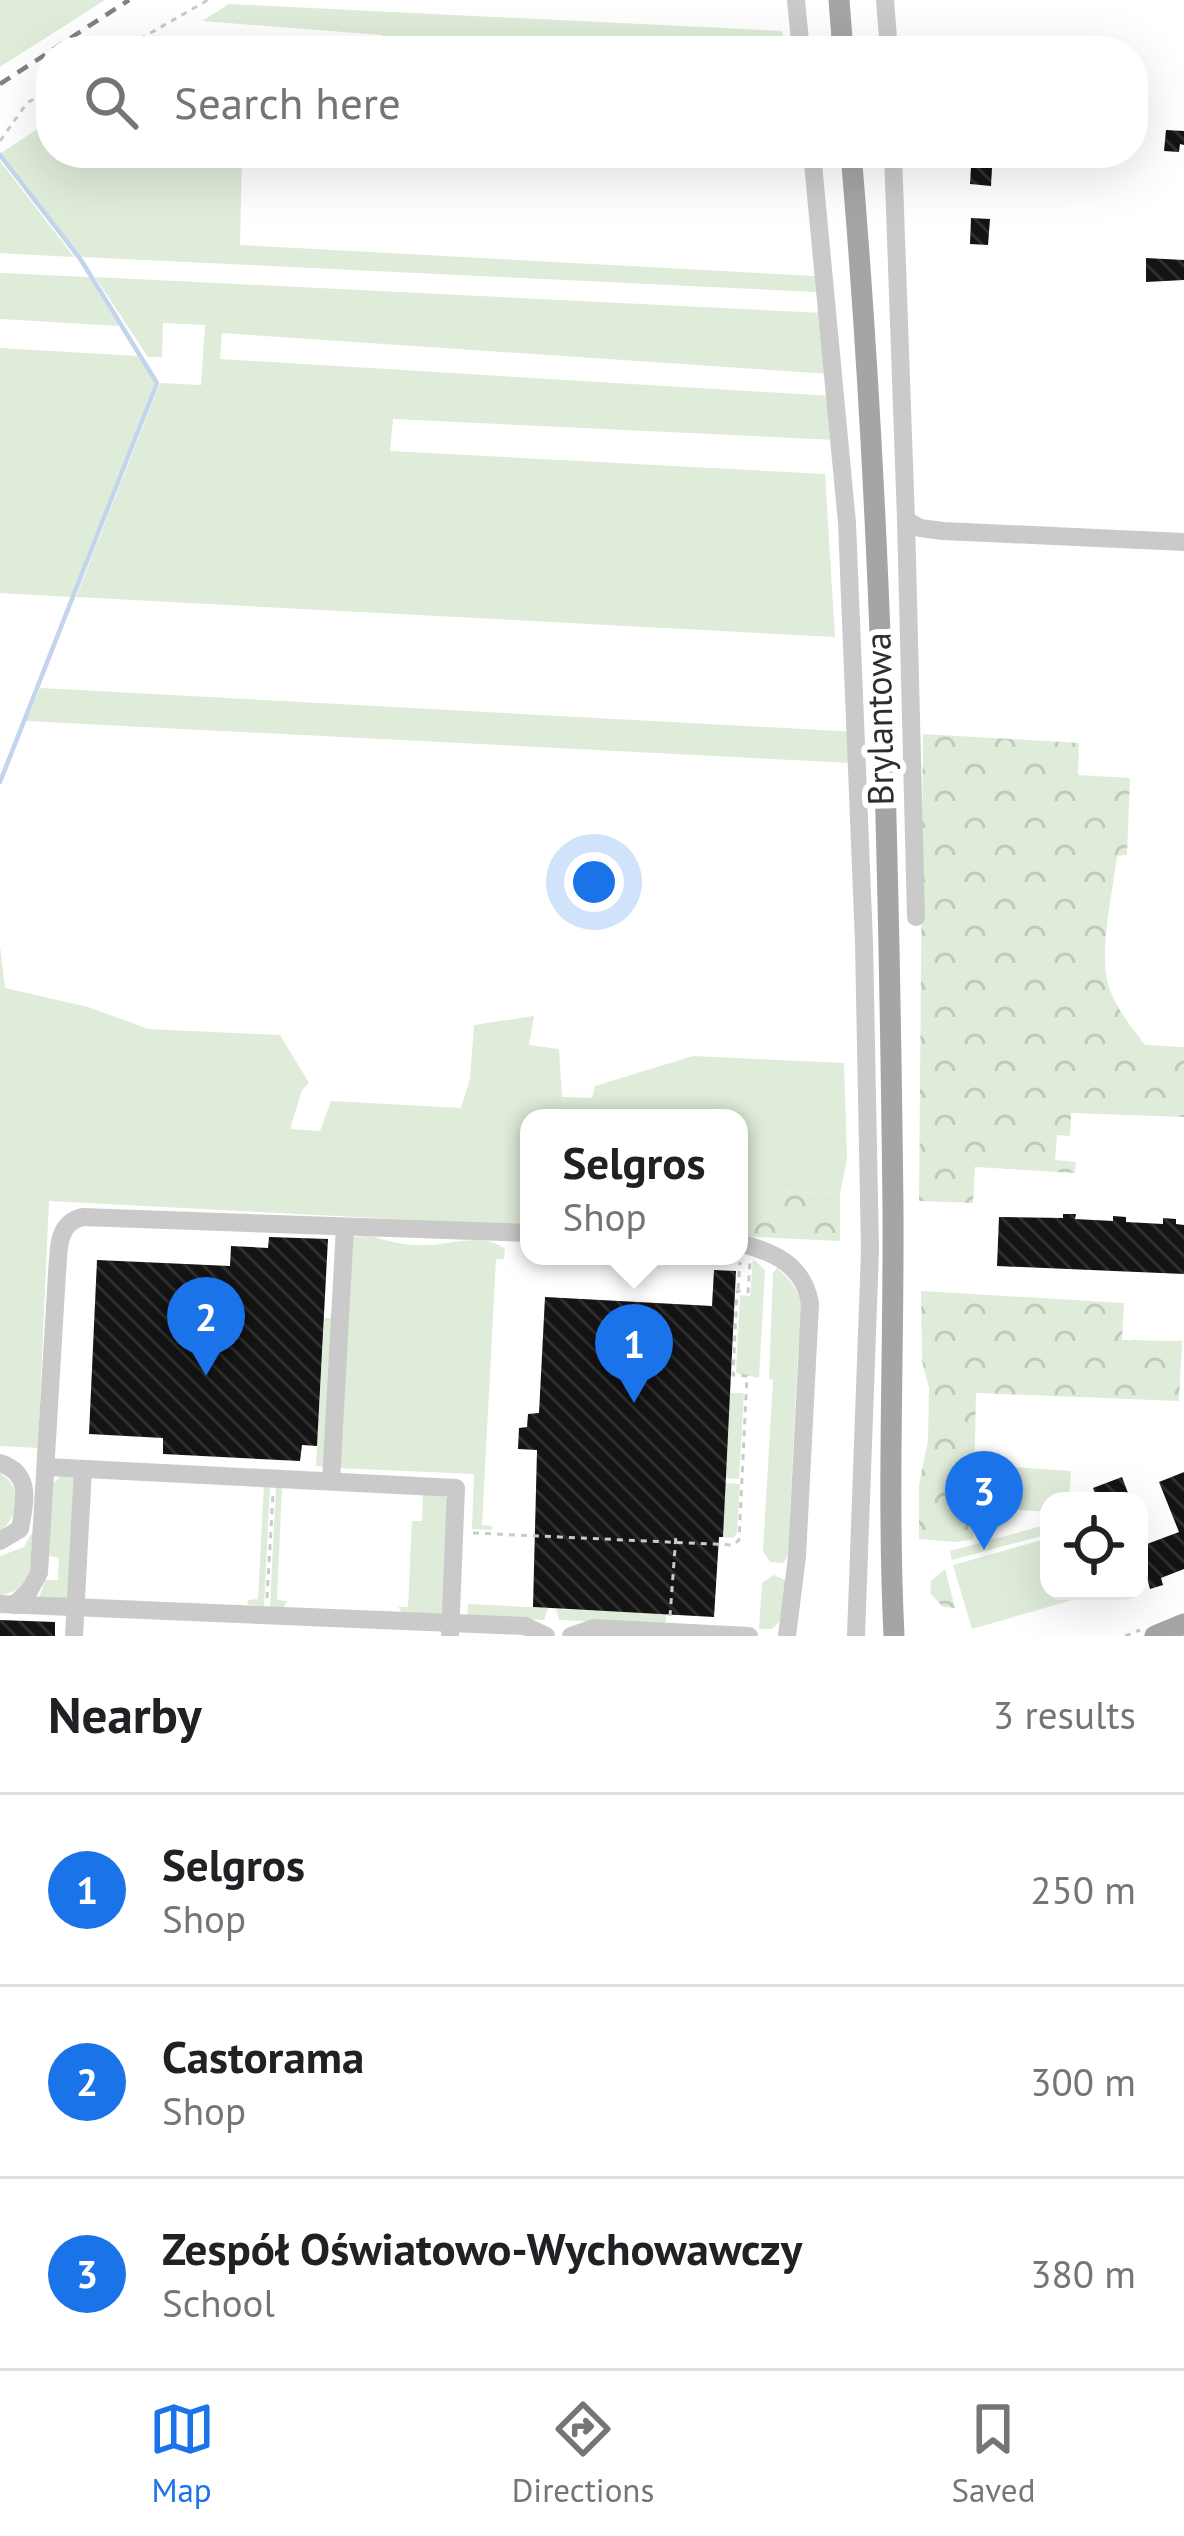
<!DOCTYPE html>
<html lang="en">
<head>
<meta charset="utf-8">
<style>
  :root { --surface:#fff; --page:#f2f2f2; --text:#202124; --muted:#757577; --line:#e0e0e0; --accent:#1a73e8 }
  body { margin:0; font-family:"PT Sans",sans-serif; background:var(--page); color:var(--text) }
  .controls { position:absolute; right:36px; bottom:36px; display:grid; overflow:hidden; border-radius:24px; box-shadow:0 12px 48px #0002 }
  .controls button { width:108px; height:108px; display:grid; place-items:center; padding:0; border:0; border-bottom:3px solid var(--line); background:var(--surface); color:var(--text); font:60px sans-serif }
  .you { position:absolute; left:594px; top:882px; width:42px; height:42px; margin:-30px; border:9px solid #fff; border-radius:50%; background:#1a73e8; box-shadow:0 0 0 18px #1a73e833 }
  .badge { display:grid; place-items:center; width:78px; height:78px; border-radius:50%; background:var(--accent); color:#fff; font-size:39px; font-weight:700 }
  .pin { position:absolute; translate:-50% -99px; filter:drop-shadow(0 3px 6px #0008) }
  .pin::after { content:''; position:absolute; top:63px; width:42px; height:36px; background:inherit; clip-path:polygon(0 0,100% 0,50% 100%) }
  .popup { position:absolute; left:520px; top:1109px; width:228px; height:156px; box-sizing:border-box; display:grid; place-content:center; border-radius:24px; background:var(--surface); filter:drop-shadow(0 3px 9px #0005); font-size:39px; white-space:nowrap; color:var(--muted) }
  .popup b { font-size:45px; color:var(--text) }
  .popup::after { content:''; position:absolute; left:50%; top:100%; margin-left:-24px; border:24px solid transparent; border-top-color:var(--surface) }
  .list { margin:0; padding:0; list-style:none }
  h2 { display:flex; justify-content:space-between; align-items:center; height:156px; margin:0; padding:0 48px; font-size:51px }
  h2 small { font-size:39px; font-weight:400; color:var(--muted) }
  .list li { display:grid; grid-template-columns:78px 1fr auto; gap:36px; align-items:center; box-sizing:border-box; height:192px; padding:0 48px; border-top:3px solid var(--line) }
  .list b { display:block; font-size:45px; white-space:nowrap }
  .list p { margin:0; font-size:39px; white-space:nowrap; color:var(--muted) }
  .list em { font-size:39px; font-style:normal; color:var(--muted) }
  .icon { flex:none; width:66px; height:66px; fill:none; stroke:currentColor; stroke-width:2; stroke-linecap:round; stroke-linejoin:round }
  .map { position:relative; flex:none; width:1184px; height:1636px; overflow:hidden }
  .search { position:absolute; background:var(--surface); box-shadow:0 12px 48px #0002; left:36px; right:36px; top:36px; height:132px; display:flex; align-items:center; gap:30px; box-sizing:border-box; padding:0 42px; border-radius:48px; color:var(--muted); font-size:45px }
  .sheet { height:732px; background:var(--surface) }
  nav { display:flex; justify-content:space-around; align-items:center; box-sizing:border-box; height:168px; border-top:3px solid var(--line); background:var(--surface); font-size:33px; color:var(--muted) }
  nav a { display:grid; justify-items:center; gap:6px }
  nav .on { color:var(--accent) }
  .map>svg:first-child { display:block }
  .green { fill:#dfecd9 }
  .forest { fill:url(#forest-crowns) }
  .lines { fill:none; stroke-linecap:round; stroke-linejoin:round }
  .stream { stroke:#c3d4ed; stroke-width:4.5 }
  .building { fill:url(#building-back-hatch) }
  .path { stroke:#cacaca; stroke-width:3; stroke-dasharray:6 6; stroke-linecap:butt }
  .minor { stroke:#cacaca; stroke-width:18 }
  .major { stroke:#a5a5a5; stroke-width:21 }
  .rail { stroke:#828282; stroke-width:4.5; stroke-dasharray:12 9; stroke-linecap:butt }
  .labels { text-anchor:middle; stroke-width:12; stroke-linejoin:round; paint-order:stroke }
  .street-label { font-size:36px; fill:#2d2d2d; stroke:#fff }
</style>
</head>
<body>
<div class="map">
<svg width="1184" height="1636" viewBox="0 0 1184 1636">
  <defs>
    <pattern id="forest-crowns" width="20" height="18" patternUnits="userSpaceOnUse" patternTransform="scale(3)"><rect width="20" height="18" fill="#dfecd9"/><path d="M2 6a3 3 0 1 1 6 0M12 15a3 3 0 1 1 6 0" fill="none" stroke="#c0cbbb"/></pattern>
    <pattern id="building-back-hatch" width="6" height="6" patternUnits="userSpaceOnUse" patternTransform="scale(3)"><rect width="6" height="6" fill="#141414"/><path d="M-1 5l2 2M0 0l6 6M5-1l2 2" fill="none" stroke="#2e2e2e"/></pattern>
  </defs>
  <rect width="100%" height="100%" fill="#fff"/>
  <g class="green">
    <polygon points="0,0 105,0 0,67"/>
    <polygon points="229,4 782,31 785,51 382,51 382,35 202,21"/>
    <polygon points="51,120 51,153 242,153 240,245 815,276 816,292 81,257 1,153"/>
    <polygon points="0,161 74,257 0,253"/>
    <polygon points="0,273 89,277 119,326 0,319"/>
    <polygon points="95,277 824,313 830,374 222,333 220,359 831,396 836,440 393,419 390,451 825,474 835,637 76,597 160,383 201,385 205,325 163,323 162,357 148,357"/>
    <polygon points="0,348 138,356 155,382 71,597 0,593"/>
    <polygon points="40,688 839,731 853,732 853,763 26,721"/>
    <polygon points="0,946 5,988 88,1007 148,1029 280,1035 309,1083 302,1090 290,1129 320,1131 331,1101 461,1108 470,1079 474,1025 534,1016 529,1045 559,1049 562,1097 592,1098 595,1086 693,1056 844,1063 847,1159 840,1194 739,1189 739,1118 529,1118 529,1226 49,1201 38,1448 0,1446"/>
    <path d="M371,1236C389,1242 409,1246 429,1245C453,1244 484,1232 505,1249L504,1259H496L482,1525L492,1526V1530L472,1529L474,1474L336,1468L350,1237Z"/>
    <polygon points="753,1259 765,1270 759,1378 736,1373 740,1295 750,1296"/>
    <path d="M777,1268C805,1292 808,1316 798,1350L790,1513L795,1547L783,1563L770,1562L763,1551L773,1380L769,1379L773,1273Z"/>
    <polygon points="324,1318 335,1318 328,1467 316,1466"/>
    <polygon points="730,1393 744,1393 739,1479 725,1478"/>
    <polygon points="981,1465 1071,1471 1069,1501 1049,1501 1049,1512 979,1507"/>
    <path d="M0,1473C23,1487 20,1515 0,1531Z"/>
    <polygon points="61,1476 75,1476 70,1597 66,1600 39,1598 45,1580 58,1580 59,1558 49,1556 52,1484"/>
    <polygon points="725,1483 740,1484 737,1533 733,1538 723,1537"/>
    <polygon points="264,1485 270,1485 264,1608 247,1604 248,1600 258,1599"/>
    <polygon points="276,1486 282,1486 277,1600 287,1601 283,1609 270,1608"/>
    <polygon points="423,1493 443,1495 450,1501 444,1609 441,1614 403,1614 398,1607 408,1607 412,1521 422,1521"/>
    <polygon points="1049,1524 1049,1534 952,1560 950,1551"/>
    <polygon points="36,1526 34,1563 20,1589 0,1596 0,1556 24,1547"/>
    <polygon points="1049,1538 1049,1591 1100,1592 972,1629 953,1565"/>
    <polygon points="774,1575 785,1580 784,1617 772,1629 759,1629 762,1583"/>
    <polygon points="468,1604 548,1608 544,1620 467,1617"/>
    <polygon points="556,1609 666,1614 666,1624 559,1620"/>
  </g>
  <g class="forest">
    <path d="M923,734L1079,743L1078,775L1130,778L1127,855L1117,856C1113,891 1100,946 1107,980C1113,1005 1130,1025 1145,1045L1184,1047V1117L1071,1113L1070,1136L1057,1135L1055,1160L1076,1162L1075,1173L975,1167L973,1203L919,1201Z"/>
    <polygon points="739,1189 840,1194 840,1241 739,1236"/>
    <polygon points="921,1291 1124,1303 1122,1340 1182,1341 1179,1401 976,1393 973,1539 956,1542 919,1539 919,1485 928,1440 929,1388 922,1361"/>
    <polygon points="945,1569 955,1608 943,1607 930,1593 931,1581"/>
  </g>
  <g class="lines">
    <polyline class="stream" points="0,155 81,260 157,383 0,782"/>
  </g>
  <g class="building">
    <polygon points="1166,130 1184,131 1184,145 1180,144 1179,152 1164,151"/>
    <polygon points="971,167 992,168 991,186 970,184"/>
    <polygon points="971,218 990,219 988,245 970,244"/>
    <polygon points="1146,258 1184,260 1184,280 1146,282"/>
    <polygon points="1063,1214 1076,1214 1075,1219 1113,1221 1113,1216 1126,1217 1126,1222 1163,1224 1163,1218 1176,1219 1176,1224 1184,1225 1184,1274 997,1266 999,1217 1063,1218"/>
    <polygon points="269,1237 328,1239 317,1446 302,1445 300,1461 163,1454 163,1438 89,1434 97,1260 230,1266 231,1246 268,1248"/>
    <polygon points="714,1270 736,1271 723,1537 719,1537 714,1617 533,1607 537,1450 518,1449 519,1428 527,1427 528,1414 539,1413 545,1297 712,1306"/>
    <polygon points="1184,1472 1184,1569 1161,1578 1163,1585 1150,1589 1139,1547 1179,1532 1159,1482"/>
    <polygon points="1122,1477 1131,1501 1098,1501 1093,1488"/>
    <polygon points="0,1620 55,1622 55,1636 0,1636"/>
  </g>
  <g class="lines">
    <g class="path">
      <polyline points="119,51 208,0"/>
      <polyline points="0,141 27,103 51,89"/>
      <polyline points="738,1289 740,1262"/>
      <polyline points="473,1533 733,1545 739,1540 747,1376 733,1375 737,1291 748,1292 750,1261"/>
      <polyline points="267,1598 273,1494"/>
      <polyline points="670,1616 676,1535"/>
      <polyline points="1125,1636 1140,1630"/>
    </g>
    <g class="minor">
      <polyline points="796,0 801,51"/>
      <polyline points="885,0 889,51"/>
      <polyline points="812,153 847,523 864,942 870,1251 856,1636"/>
      <polyline points="893,153 906,520 920,528 943,531 1184,542"/>
      <polyline points="906,520 916,917"/>
      <path d="M739,1243C774,1252 804,1265 810,1304L797,1557L787,1636"/>
      <path d="M0,1463C32,1473 25,1501 20,1529L0,1541"/>
      <polyline points="47,1467 456,1488 450,1636"/>
      <polyline points="331,1481 345,1227"/>
      <polyline points="0,1604 525,1626 546,1636"/>
      <path d="M14,1605L29,1591L39,1573L57,1273C59,1250 56,1223 83,1217L529,1233"/>
      <polyline points="74,1636 83,1469"/>
      <polyline points="571,1636 594,1628 749,1636"/>
    </g>
    <g class="major">
      <polyline points="839,0 843,51"/>
      <path d="M851,153C881,504 889,856 893,1208C894,1351 887,1493 894,1636"/>
      <polyline points="1155,1636 1184,1624"/>
    </g>
    <polyline class="rail" points="0,84 129,0"/>
  </g>
  <g class="labels">
    <g class="street-label">
      <text transform="translate(879 719) rotate(-91)" y="13">Brylantowa</text>
    </g>
  </g>
</svg>
<div class="controls">
<button><svg class="icon" aria-label="locate" viewBox="0 0 24 24"><circle cx="12" cy="12" r="6"/><path d="M12 2v4M12 18v4M2 12h4M18 12h4"/></svg></button>
</div>
<div class="you"></div>
<div class="pin badge" style="left:634px;top:1403px">1</div>
<div class="popup"><b>Selgros</b>Shop</div>
<div class="pin badge" style="left:206px;top:1376px">2</div>
<div class="pin badge" style="left:984px;top:1550px">3</div>
<div class="search"><svg class="icon" aria-label="search" viewBox="0 0 24 24"><circle cx="10" cy="10" r="6"/><path d="M15 15l6 6"/></svg>Search here</div>
</div>
<section class="sheet">
<h2>Nearby<small>3 results</small></h2>
<ul class="list">
<li><span class="badge">1</span><div><b>Selgros</b><p>Shop</p></div><em>250 m</em></li>
<li><span class="badge">2</span><div><b>Castorama</b><p>Shop</p></div><em>300 m</em></li>
<li><span class="badge">3</span><div><b>Zespół Oświatowo-Wychowawczy</b><p>School</p></div><em>380 m</em></li>
</ul>
</section>
<nav>
<a class="on"><svg class="icon" aria-label="map" viewBox="0 0 24 24"><path d="M3 6l6-2 6 2 6-2v14l-6 2-6-2-6 2zM9 4v14M15 6v14"/></svg>Map</a>
<a><svg class="icon" aria-label="directions" viewBox="0 0 24 24"><path d="M12 3l9 9-9 9-9-9zM9 14v-3h6M13 9l2 2-2 2"/></svg>Directions</a>
<a><svg class="icon" aria-label="saved" viewBox="0 0 24 24"><path d="M7 4h10v16l-5-4-5 4z"/></svg>Saved</a>
</nav>
</body>
</html>
